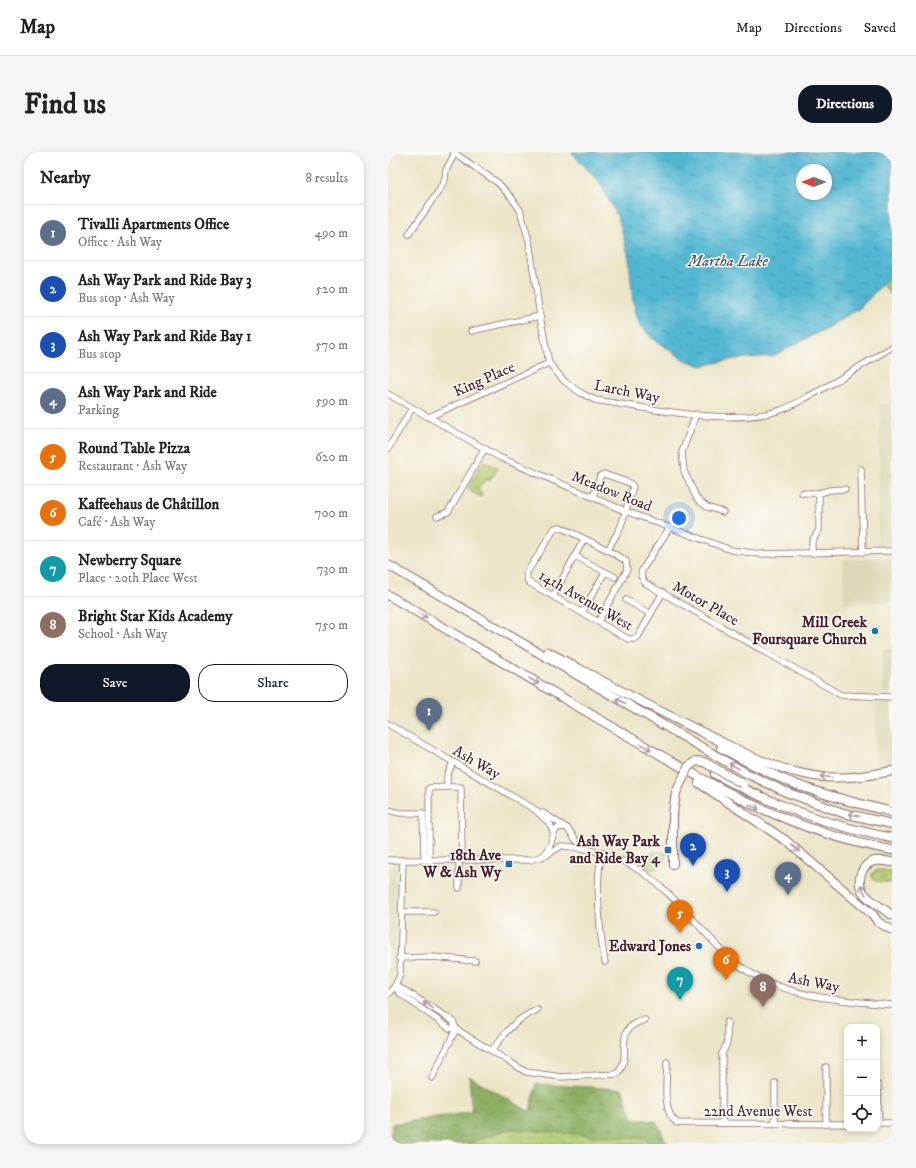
<!DOCTYPE html>
<html lang="en">
<head>
<meta charset="utf-8">
<style>
  :root { --surface:#fff; --page:#f6f6f6; --text:#222; --muted:#767676; --line:#e0e0e0; --accent:#111827 }
  body { margin:0; font-family:"IM FELL DW Pica",serif; background:var(--page); color:var(--text) }
  .controls { position:absolute; right:12px; bottom:12px; display:grid; overflow:hidden; border-radius:8px; box-shadow:0 2px 6px #0003 }
  .controls button { width:36px; height:36px; display:grid; place-items:center; padding:0; border:0; border-bottom:1px solid var(--line); background:var(--surface); color:var(--text); font:20px sans-serif }
  .compass { position:absolute; left:408px; top:12px; width:36px; height:36px; border-radius:50%; background:var(--surface); box-shadow:0 2px 6px #0003; rotate:270deg }
  .you { position:absolute; left:291px; top:366px; width:14px; height:14px; margin:-10px; border:3px solid #fff; border-radius:50%; background:#1a73e8; box-shadow:0 0 0 6px #1a73e833 }
  .badge { display:grid; place-items:center; width:26px; height:26px; border-radius:50%; background:var(--accent); color:#fff; font-size:13px; font-weight:700 }
  .pin { position:absolute; translate:-50% -33px; filter:drop-shadow(0 1px 2px #0008) }
  .pin::after { content:''; position:absolute; top:21px; width:14px; height:12px; background:inherit; clip-path:polygon(0 0,100% 0,50% 100%) }
  .list { margin:0; padding:0; list-style:none }
  h2 { display:flex; justify-content:space-between; align-items:center; height:52px; margin:0; padding:0 16px; font-size:17px }
  h2 small { font-size:13px; font-weight:400; color:var(--muted) }
  .list li { display:grid; grid-template-columns:26px 1fr auto; gap:12px; align-items:center; box-sizing:border-box; height:56px; padding:0 16px; border-top:1px solid var(--line) }
  .list b { display:block; font-size:15px; white-space:nowrap }
  .list p { margin:0; font-size:13px; white-space:nowrap; color:var(--muted) }
  .list em { font-size:13px; font-style:normal; color:var(--muted) }
  .actions { display:flex; gap:8px; padding:12px 16px }
  .actions a { flex:1; padding:9px 0; border:1px solid var(--accent); border-radius:16px; text-align:center; font-size:14px; color:var(--accent) }
  .actions .main { background:var(--accent); color:#fff }
  .icon { flex:none; width:22px; height:22px; fill:none; stroke:currentColor; stroke-width:2; stroke-linecap:round; stroke-linejoin:round }
  .map { position:relative; flex:none; width:504px; height:992px; overflow:hidden; border-radius:16px }
  header { display:flex; align-items:center; gap:24px; box-sizing:border-box; height:56px; padding:0 20px; background:var(--surface); border-bottom:1px solid var(--line) }
  header strong { font-size:19px }
  nav { display:flex; gap:22px; margin-inline-start:auto; font-size:14px }
  .intro { display:flex; align-items:center; justify-content:space-between; box-sizing:border-box; height:96px; padding:0 24px }
  h1 { margin:0; font-size:28px }
  .button { padding:10px 18px; border-radius:16px; background:var(--accent); color:#fff; font-size:14px; font-weight:700 }
  main { display:flex; gap:24px; padding:0 24px }
  aside { flex:1; background:var(--surface); border-radius:16px; box-shadow:0 2px 6px #0003 }
  .map>svg:first-child { display:block }
  .built { fill:#dbd9b8 }
  .forest { fill:url(#forest-crowns); stroke:#6c6848 }
  .wetland { fill:url(#wetland-marsh); stroke:#7e764f }
  .park { fill:url(#park-tufts); stroke:#7e764f }
  .water { fill:url(#water-ripples); stroke:#4e6b7e; fill-rule:evenodd }
  .lines { fill:none; stroke-linecap:round; stroke-linejoin:round }
  .minor-casing { stroke:#826462; stroke-width:7 }
  .highway-casing { stroke:#826462; stroke-width:10 }
  .minor { stroke:#fff; stroke-width:5.5 }
  .highway { stroke:#fff; stroke-width:8 }
  .highway-bridge-casing { stroke:#826462; stroke-width:10; stroke-linecap:butt }
  .highway-bridge { stroke:#fff; stroke-width:8 }
  .oneway { stroke:#ae9aa0 }
  .poi-dot { fill:#1f6fb2; stroke:#fdfcf7; stroke-width:1.5 }
  .labels { text-anchor:middle; stroke-width:3; stroke-linejoin:round; paint-order:stroke }
  .street-label { font-size:15px; fill:#4a1f2b; stroke:#fdfcf7 }
  .poi-label { font-size:15px; font-weight:bold; fill:#4a1f2b; stroke:#fdfcf7; text-anchor:end }
  .water-label { font-size:16px; font-style:italic; fill:#4e5c6e; stroke:#fdfcf7 }
</style>
</head>
<body>
<header>
<strong>Map</strong>
<nav><a>Map</a><a>Directions</a><a>Saved</a></nav>
</header>
<div class="intro"><h1>Find us</h1><a class="button">Directions</a></div>
<main>
<aside>
<h2>Nearby<small>8 results</small></h2>
<ul class="list">
<li><span class="badge" style="background:#5c6f8a">1</span><div><b>Tivalli Apartments Office</b><p>Office · Ash Way</p></div><em>490 m</em></li>
<li><span class="badge" style="background:#1a4fb4">2</span><div><b>Ash Way Park and Ride Bay 3</b><p>Bus stop · Ash Way</p></div><em>520 m</em></li>
<li><span class="badge" style="background:#1a4fb4">3</span><div><b>Ash Way Park and Ride Bay 1</b><p>Bus stop</p></div><em>570 m</em></li>
<li><span class="badge" style="background:#5c6f8a">4</span><div><b>Ash Way Park and Ride</b><p>Parking</p></div><em>590 m</em></li>
<li><span class="badge" style="background:#e8710a">5</span><div><b>Round Table Pizza</b><p>Restaurant · Ash Way</p></div><em>620 m</em></li>
<li><span class="badge" style="background:#e8710a">6</span><div><b>Kaffeehaus de Châtillon</b><p>Café · Ash Way</p></div><em>700 m</em></li>
<li><span class="badge" style="background:#0f9aa8">7</span><div><b>Newberry Square</b><p>Place · 20th Place West</p></div><em>730 m</em></li>
<li><span class="badge" style="background:#8d6e63">8</span><div><b>Bright Star Kids Academy</b><p>School · Ash Way</p></div><em>750 m</em></li>
</ul>
<div class="actions"><a class="main">Save</a><a>Share</a></div>
</aside>
<div class="map">
<svg width="504" height="992" viewBox="0 0 504 992">
  <defs>
    <pattern id="forest-crowns" width="20" height="18" patternUnits="userSpaceOnUse"><rect width="20" height="18" fill="#8eb065"/><path d="M2 6a3 3 0 1 1 6 0M12 15a3 3 0 1 1 6 0" fill="none" stroke="#768f53"/></pattern>
    <pattern id="wetland-marsh" width="20" height="14" patternUnits="userSpaceOnUse"><rect width="20" height="14" fill="#b3cd73"/><path d="M1 5h8M5 5V1M11 12h8M15 12V8" fill="none" stroke="#9bb064"/></pattern>
    <pattern id="park-tufts" width="24" height="20" patternUnits="userSpaceOnUse"><rect width="24" height="20" fill="#b3cd73"/><path d="M3 7l-1-3M5 7V3M7 7l1-3M15 17l-1-3M17 17v-4M19 17l1-3" fill="none" stroke="#9bb064"/></pattern>
    <pattern id="water-ripples" width="26" height="14" patternUnits="userSpaceOnUse"><rect width="26" height="14" fill="#53b7d2"/><path d="M2 4q2-2 4 0t4 0M15 11q2-2 4 0t4 0" fill="none" stroke="#4794ab"/></pattern>
  </defs>
  <rect width="100%" height="100%" fill="#fdfcf7"/>
  <filter id="ink" filterUnits="userSpaceOnUse"><feTurbulence type="fractalNoise" baseFrequency=".025" numOctaves="2"/><feDisplacementMap in="SourceGraphic" scale="8" xChannelSelector="R" yChannelSelector="G"/><feConvolveMatrix kernelMatrix="1 2 1 2 8 2 1 2 1" color-interpolation-filters="sRGB"/></filter>
  <filter id="wash" filterUnits="userSpaceOnUse"><feTurbulence type="fractalNoise" baseFrequency=".012" numOctaves="4" result="noise"/><feDisplacementMap in="SourceGraphic" scale="16" xChannelSelector="R" yChannelSelector="G"/><feGaussianBlur stdDeviation="0.9" result="paint"/><feColorMatrix in="noise" values="0 0 0 0 0 0 0 0 0 0 0 0 0 0 0 0 0 1.4 0 .05"/><feComposite in="paint" operator="in"/></filter>
  <g filter="url(#wash)">
    <rect width="100%" height="100%" fill="#ebe5c7"/>
    <g class="built">
      <polygon points="492,252 504,252 504,393 489,394"/>
      <polygon points="504,406 504,450 456,451 455,408"/>
      <polygon points="495,497 504,497 504,542 495,541"/>
      <polygon points="504,549 504,612 487,618 488,550"/>
      <polygon points="0,713 8,713 7,803 0,831"/>
    </g>
    <polygon class="forest" points="81,924 142,960 148,932 234,937 245,966 269,970 279,992 2,992 4,972 84,960"/>
    <g class="wetland">
      <polygon points="265,700 279,700 278,705 269,717 261,718 248,710 250,705"/>
      <polygon points="490,718 504,719 504,731 488,729 484,725 484,721"/>
      <polygon points="120,977 257,987 262,992 78,992"/>
    </g>
    <g class="park">
      <polygon points="504,122 504,144 494,132"/>
      <polygon points="96,309 110,316 102,329 97,327 90,339 94,342 93,345 79,337"/>
    </g>
    <path class="water" d="M183,0H494L504,9V122L472,156L437,177L385,204L346,207L313,214L295,207L263,185L251,171L245,150L241,106L231,68L211,29ZM414,18H438V42H414Z"/>
  </g>
  <g filter="url(#ink)">
    <g class="lines">
      <g class="minor-casing">
        <g id="minor">
          <path d="M65,0L110,31L123,45L132,58L141,89L152,164L161,211L176,229L193,241L207,248C259,256 344,275 393,258C405,254 417,246 429,240C454,226 479,210 504,195"/>
          <polyline points="21,82 52,37 57,27 58,18 67,1"/>
          <polyline points="83,179 152,164"/>
          <polyline points="0,242 113,306 237,359 343,398 372,402 504,399"/>
          <polyline points="308,262 294,300 296,319 309,347 319,355 335,360"/>
          <polyline points="41,265 161,211"/>
          <polyline points="0,297 24,256"/>
          <polyline points="473,317 475,400"/>
          <polyline points="414,341 431,341 431,378 424,389 424,401"/>
          <polyline points="431,341 442,338 457,337"/>
          <polyline points="205,345 212,324 216,322 242,331 245,335 233,374 220,398"/>
          <polyline points="49,364 60,360 97,296"/>
          <polyline points="282,375 254,418 253,424 257,431 453,543 504,545"/>
          <polyline points="187,404 227,425"/>
          <polyline points="165,444 196,387"/>
          <polyline points="238,448 263,462"/>
          <polyline points="194,461 217,420"/>
          <polyline points="210,470 239,418 238,409 220,398 172,375 167,376 138,422 140,430 240,487 247,487 250,485 275,440"/>
          <polyline points="0,572 146,657 162,672 165,680"/>
          <polyline points="59,635 73,635 74,708"/>
          <polyline points="0,658 12,661 35,661 36,708"/>
          <polyline points="155,661 179,676 189,689 199,695"/>
          <path d="M176,694C240,699 271,729 312,775C327,791 342,809 361,820C405,847 454,848 504,853"/>
          <path d="M215,700C206,721 212,786 217,810"/>
          <path d="M155,704C157,701 160,697 162,693C166,685 164,675 176,675"/>
          <polyline points="0,708 142,708 159,703 173,694"/>
          <polyline points="41,708 41,636 59,635 59,624 65,610"/>
          <polyline points="71,708 71,736"/>
          <polyline points="14,760 46,760"/>
          <polyline points="11,806 44,805 87,809"/>
          <path d="M7,834L11,841L61,876L68,877L138,920L174,925L229,922C247,903 221,877 257,868"/>
          <polyline points="7,834 16,838 65,869 68,877"/>
          <polyline points="0,842 7,834 12,823 15,708"/>
          <path d="M104,898C119,879 126,868 149,858"/>
          <path d="M279,910C279,928 273,959 289,971L459,972"/>
          <polyline points="44,926 68,877"/>
          <polyline points="387,931 387,971"/>
          <polyline points="490,933 491,971"/>
          <polyline points="334,971 334,902 339,891 339,870"/>
          <polyline points="489,971 504,971"/>
          <polyline points="438,972 438,915"/>
        </g>
      </g>
      <g class="highway-casing">
        <g id="highway">
          <polyline points="0,413 356,620 398,640 455,661 504,672"/>
          <path d="M0,443C72,486 144,528 216,570C312,626 393,678 504,698"/>
          <path d="M160,500C209,526 258,553 308,577C345,596 384,617 426,624C452,628 478,624 504,619"/>
          <path d="M333,596C357,609 382,622 407,632C439,644 471,652 504,660"/>
          <path d="M327,622C383,652 441,674 504,686"/>
          <polyline points="311,631 397,688 485,763 490,770 504,778"/>
          <path d="M504,710C498,709 492,708 486,709C473,713 468,729 475,740C481,749 495,756 504,763"/>
          <polyline points="285,712 285,662 288,641"/>
        </g>
      </g>
      <use href="#minor" class="minor"/>
      <use href="#highway" class="highway"/>
      <g class="highway-bridge-casing">
        <polyline id="highway-bridge" points="288,641 300,615 308,609 316,610 355,632"/>
      </g>
      <use href="#highway-bridge" class="highway-bridge"/>
    </g>
    <defs><path id="oneway-shaft" d="M-6 0H5M1.5-3L5.5 0L1.5 3" fill="none" stroke-width="1.6" stroke-linecap="round" stroke-linejoin="round"/></defs>
    <g class="oneway">
      <use href="#oneway-shaft" transform="translate(34 463) rotate(30)"/>
      <use href="#oneway-shaft" transform="translate(146 529) rotate(30)"/>
      <use href="#oneway-shaft" transform="translate(233 549) rotate(-150)"/>
      <use href="#oneway-shaft" transform="translate(258 595) rotate(30)"/>
      <use href="#oneway-shaft" transform="translate(346 614) rotate(-150)"/>
      <use href="#oneway-shaft" transform="translate(438 625) rotate(-175)"/>
      <use href="#oneway-shaft" transform="translate(366 655) rotate(25)"/>
      <use href="#oneway-shaft" transform="translate(466 663) rotate(-168)"/>
      <use href="#oneway-shaft" transform="translate(407 696) rotate(39)"/>
      <use href="#oneway-shaft" transform="translate(475 738) rotate(-119)"/>
      <use href="#oneway-shaft" transform="translate(40 853) rotate(-147)"/>
    </g>
  </g>
  <g class="poi-dot">
    <circle cx="487" cy="479" r="4"/>
    <rect x="276" y="694" width="8" height="8" rx="2"/>
    <rect x="117" y="708" width="8" height="8" rx="2"/>
    <circle cx="311" cy="794" r="4"/>
  </g>
  <g class="labels">
    <g class="street-label">
      <text transform="translate(96 227) rotate(-24)" y="5">King Place</text>
      <text transform="translate(239 239) rotate(11)" y="5">Larch Way</text>
      <text transform="translate(224 339) rotate(22)" y="5">Meadow Road</text>
      <text transform="translate(198 448) rotate(30)" y="5">14th Avenue West</text>
      <text transform="translate(318 451) rotate(30)" y="5">Motor Place</text>
      <text transform="translate(89 610) rotate(30)" y="5">Ash Way</text>
      <text transform="translate(426 830) rotate(11)" y="5">Ash Way</text>
      <text x="370" y="964">22nd Avenue West</text>
    </g>
    <g class="poi-label">
      <text x="479" y="475">Mill Creek<tspan x="479" dy="17">Foursquare Church</tspan></text>
      <text x="272" y="694">Ash Way Park<tspan x="272" dy="17">and Ride Bay 4</tspan></text>
      <text x="113" y="708">18th Ave<tspan x="113" dy="17">W &amp; Ash Wy</tspan></text>
      <text x="303" y="799">Edward Jones</text>
    </g>
    <g class="water-label">
      <text x="340" y="114">Martha Lake</text>
    </g>
  </g>
</svg>
<div class="controls">
<button>+</button>
<button>−</button>
<button><svg class="icon" aria-label="locate" viewBox="0 0 24 24"><circle cx="12" cy="12" r="6"/><path d="M12 2v4M12 18v4M2 12h4M18 12h4"/></svg></button>
</div>
<svg class="compass" viewBox="-18 -18 36 36"><path d="M0-13l5 13h-10z" fill="#e53935"/><path d="M0 13l5-13h-10z" fill="#767676"/></svg>
<div class="you"></div>
<div class="pin badge" style="left:41px;top:579px;background:#5c6f8a">1</div>
<div class="pin badge" style="left:305px;top:714px;background:#1a4fb4">2</div>
<div class="pin badge" style="left:339px;top:740px;background:#1a4fb4">3</div>
<div class="pin badge" style="left:400px;top:743px;background:#5c6f8a">4</div>
<div class="pin badge" style="left:292px;top:781px;background:#e8710a">5</div>
<div class="pin badge" style="left:338px;top:828px;background:#e8710a">6</div>
<div class="pin badge" style="left:292px;top:848px;background:#0f9aa8">7</div>
<div class="pin badge" style="left:375px;top:855px;background:#8d6e63">8</div>
</div>
</main>
</body>
</html>
